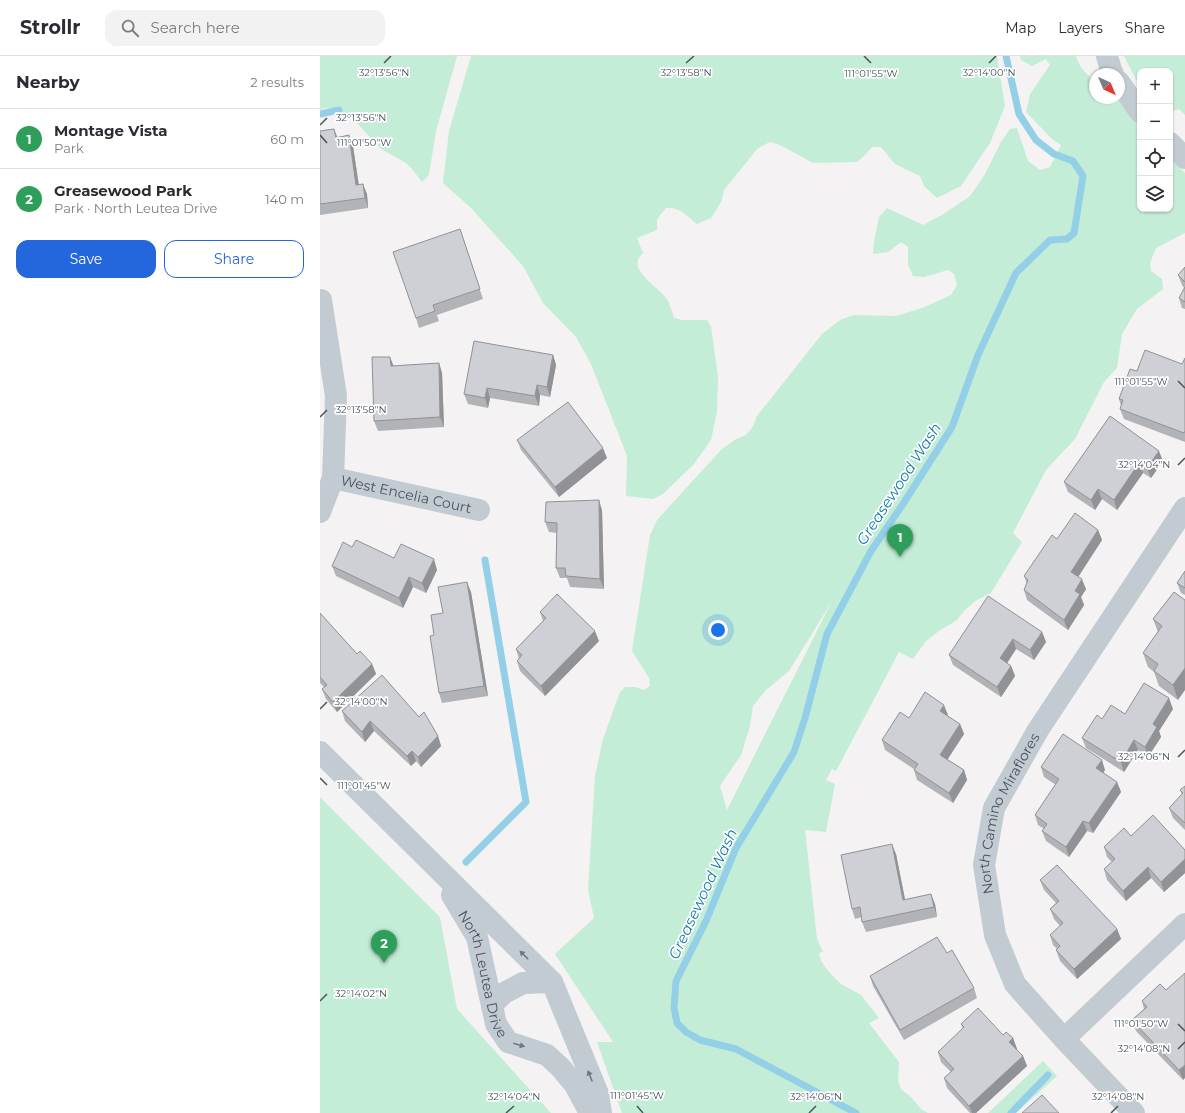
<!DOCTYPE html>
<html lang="en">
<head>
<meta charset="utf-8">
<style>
  :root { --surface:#fff; --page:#f2f2f3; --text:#2b2b33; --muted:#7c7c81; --line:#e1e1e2; --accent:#2466db }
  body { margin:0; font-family:Montserrat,sans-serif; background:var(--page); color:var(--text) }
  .controls { position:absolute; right:12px; top:12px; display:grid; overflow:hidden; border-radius:8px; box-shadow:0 1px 3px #0004 }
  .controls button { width:36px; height:36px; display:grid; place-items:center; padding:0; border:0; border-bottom:1px solid var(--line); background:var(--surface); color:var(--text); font:20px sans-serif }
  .compass { position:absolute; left:769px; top:12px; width:36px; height:36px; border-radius:50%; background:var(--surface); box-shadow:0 1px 3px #0004; rotate:136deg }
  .you { position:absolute; left:398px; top:574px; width:14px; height:14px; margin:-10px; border:3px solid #fff; border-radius:50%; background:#1a73e8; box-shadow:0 0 0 6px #1a73e833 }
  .badge { display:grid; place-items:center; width:26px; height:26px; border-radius:50%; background:var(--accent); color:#fff; font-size:13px; font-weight:700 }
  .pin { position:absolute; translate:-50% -33px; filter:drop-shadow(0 1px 2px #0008) }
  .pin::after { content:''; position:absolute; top:21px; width:14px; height:12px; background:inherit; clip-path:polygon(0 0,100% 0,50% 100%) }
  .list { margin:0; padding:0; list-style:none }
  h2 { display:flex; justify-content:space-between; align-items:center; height:52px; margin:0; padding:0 16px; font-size:17px }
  h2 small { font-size:13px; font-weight:400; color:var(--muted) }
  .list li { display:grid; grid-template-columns:26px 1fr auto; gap:12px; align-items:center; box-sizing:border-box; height:60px; padding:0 16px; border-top:1px solid var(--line) }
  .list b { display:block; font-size:15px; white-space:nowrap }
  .list p { margin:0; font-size:13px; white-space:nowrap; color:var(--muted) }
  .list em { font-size:13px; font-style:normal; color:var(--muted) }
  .actions { display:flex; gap:8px; padding:12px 16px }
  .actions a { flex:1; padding:9px 0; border:1px solid var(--accent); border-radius:12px; text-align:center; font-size:14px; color:var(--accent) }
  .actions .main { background:var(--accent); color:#fff }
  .icon { flex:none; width:22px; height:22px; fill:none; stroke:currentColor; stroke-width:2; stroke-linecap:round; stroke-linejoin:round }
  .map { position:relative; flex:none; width:865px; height:1057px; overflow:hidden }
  header { display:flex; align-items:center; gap:24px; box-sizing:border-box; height:56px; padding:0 20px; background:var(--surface); border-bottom:1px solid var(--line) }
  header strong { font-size:19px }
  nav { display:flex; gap:22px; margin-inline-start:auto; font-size:14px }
  .search { width:280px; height:36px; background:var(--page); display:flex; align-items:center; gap:10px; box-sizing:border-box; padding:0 14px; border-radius:12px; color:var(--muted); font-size:15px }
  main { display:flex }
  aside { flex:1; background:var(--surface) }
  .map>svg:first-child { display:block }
  .green { fill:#c4edd7; fill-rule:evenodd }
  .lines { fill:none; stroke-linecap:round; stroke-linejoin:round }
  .stream { stroke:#93d0e8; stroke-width:7 }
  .minor { stroke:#c3cbd2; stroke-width:22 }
  .wall { fill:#b2b3b7 }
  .shaded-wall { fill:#919295 }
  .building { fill:#cfd0d5; stroke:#919295 }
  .oneway { fill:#6e7781 }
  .ticks { fill:none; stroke:#4a535e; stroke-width:1.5 }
  .labels { text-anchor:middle; stroke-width:3.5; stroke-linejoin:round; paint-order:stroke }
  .street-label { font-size:14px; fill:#4a535e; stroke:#fff }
  .water-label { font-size:15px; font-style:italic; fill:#157ca6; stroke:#fff }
  .ticks-label { font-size:10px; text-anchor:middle; fill:#4a535e; stroke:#fff; stroke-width:3.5; stroke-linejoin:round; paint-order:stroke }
</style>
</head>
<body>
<header>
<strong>Strollr</strong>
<div class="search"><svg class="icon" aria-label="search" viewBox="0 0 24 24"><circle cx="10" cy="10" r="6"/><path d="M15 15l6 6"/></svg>Search here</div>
<nav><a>Map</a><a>Layers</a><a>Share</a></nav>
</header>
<main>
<aside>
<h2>Nearby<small>2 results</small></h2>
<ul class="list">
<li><span class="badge" style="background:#2e9e5b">1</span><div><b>Montage Vista</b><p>Park</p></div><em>60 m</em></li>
<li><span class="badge" style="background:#2e9e5b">2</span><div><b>Greasewood Park</b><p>Park · North Leutea Drive</p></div><em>140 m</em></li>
</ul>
<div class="actions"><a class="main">Save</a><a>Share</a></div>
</aside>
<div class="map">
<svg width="865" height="1057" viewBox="0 0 865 1057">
  <rect width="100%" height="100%" fill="#f4f2f2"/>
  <g class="green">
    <polygon points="0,0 137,0 116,75 109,119 102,126 92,113 86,107 61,93 36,66 31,62 14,53 6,52 0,54"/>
    <path d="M151,0H677L685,50L670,87L641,130L617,142L604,130L600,120L575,108L561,91H552L544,100L537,106L493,107L460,89L450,86L438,92L404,134L401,146L391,162L377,168C368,161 359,150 346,152L337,163V174L317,182L323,197C321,199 318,202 318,205C314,217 339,232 346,242C350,247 352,256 354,262L362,264H387L391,270L398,321L397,356L391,384L374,408L343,438L333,443L306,440L307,400L271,308L256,281L223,247L203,210L151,152L123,127L129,75Z"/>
    <path d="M700,0H756C759,11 766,18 775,25V42H796L820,68V153H850V101L865,117V177L836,192L830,207L831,215L842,223L843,233L817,253L802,278L797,312L784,326L755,383L726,414L693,477L702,486L671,537L655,545L644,555L637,564L619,575L606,585L593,603L579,596L516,715L512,713L506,724L515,728L506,776L485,774L497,883L503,896L499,897L501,905L508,915L521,928L541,939L559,962L549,967L579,1006L578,1025L581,1033L591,1041L602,1054L608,1057H302L277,986H293L235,898L274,862L268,834L275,720L283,683L300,636L305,631H315L324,634L330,630L329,622L312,595L330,479L337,464L367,431L402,393L416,383L426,379L432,372L437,360L502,278L520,264L534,259L576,260L602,252L631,239L637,229L634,218L628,214L604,221L593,220L588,209V191L581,186L568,196L553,198L554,185L559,161L567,152L603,169L622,159L650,140L664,120L681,86L690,73L697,72L708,105L720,114L730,111L741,89L732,83L706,56L710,38L730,9L726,3L712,10L701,4ZM512,545L407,754L400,730L421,699L430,670L433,650L446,634L469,615Z"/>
    <polygon points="804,0 865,0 865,59 859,53 850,56 850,15 820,15 820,31"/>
    <polygon points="0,741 120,861 137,953 231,1057 0,1057"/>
    <polygon points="723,1005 737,1020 696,1057 668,1057"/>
  </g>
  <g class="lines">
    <g class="stream">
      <polyline points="0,58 19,54"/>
      <polyline points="146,806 206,746 165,504"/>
      <polyline points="536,1057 416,993 380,984 366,976 357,967 354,952 356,925 386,865 416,792 474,696 485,662 507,578 551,495 583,448 632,371 658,299 696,217 730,184 747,183 754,177 763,120 753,105 734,98 716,84 699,58 686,0"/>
      <polyline points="691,1057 728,1019"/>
    </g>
    <g class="minor">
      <polyline points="787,0 791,14 793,18"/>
      <polyline points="799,26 820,56"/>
      <polyline points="850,87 865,102"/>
      <path id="s1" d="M13,422L159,454"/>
      <polyline points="0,456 13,422 16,340 1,244"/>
      <polyline points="0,696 232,926 278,1038 281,1057"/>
      <path id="s2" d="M132,839L157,881L176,968L188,986L227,999L241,1012L255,1029L270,1057"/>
      <polyline points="172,949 184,937 203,927 232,926"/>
      <polyline points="744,983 865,868"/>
      <path id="s3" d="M814,1057L744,983L695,928L675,879L664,809L674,752L718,674L865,452"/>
    </g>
  </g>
  <g class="wall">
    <polygon points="14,73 17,81 29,79 33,90 39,129 47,138 48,152 0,159 0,75"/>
    <polygon points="140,173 163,243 117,259 119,265 99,272 96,262"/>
    <polygon points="865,211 865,253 862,252 859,242 864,232 862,229 858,219"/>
    <polygon points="233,299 236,309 230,341 220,339 219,350 170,342 168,352 148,348 144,338"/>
    <polygon points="70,301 73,310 119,307 122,317 124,371 58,375 54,365"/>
    <polygon points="865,302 865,386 804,363 800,353 801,350 799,343 817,315 862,308"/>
    <polygon points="790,360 843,405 831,422 823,417 797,454 782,443 775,454 748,436 744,426"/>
    <polygon points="197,384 287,402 239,441 201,394"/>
    <polygon points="282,454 284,533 250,531 247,522 240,522 236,512 237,477 229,476 225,466"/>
    <polygon points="778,474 782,484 758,520 766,533 761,541 764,549 748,574 707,544 704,534 707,528 704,520 737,483"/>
    <polygon points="32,491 74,502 117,514 106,537 93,531 83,552 16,520 12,510"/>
    <polygon points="865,515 865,539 861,537 857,527"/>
    <polygon points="151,536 168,640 122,647 119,637 114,579 123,557"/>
    <polygon points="854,536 858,644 839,630 834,616 828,611 823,597 838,576 833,563"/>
    <polygon points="220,556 279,585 225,640 200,615 197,605 199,603 196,593 223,565"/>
    <polygon points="0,557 37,598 52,608 56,618 17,656 6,643 2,633 4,631 0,627"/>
    <polygon points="722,576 726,586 714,604 696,593 687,607 691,610 695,620 681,641 633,609 629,599"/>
    <polygon points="853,653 839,675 841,681 828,701 818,694 804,716 766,692 762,682 782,663 805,658"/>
    <polygon points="22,655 99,661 118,680 121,690 101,711 96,705 91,710 54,675 45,686 25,665"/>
    <polygon points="628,659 627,660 640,668 644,678 627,703 644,714 647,724 633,747 597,724 594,714 594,713 565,694 562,684 589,662"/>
    <polygon points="721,711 785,714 783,717 797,726 801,736 773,777 767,775 749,801 726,785 722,775 724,773 718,769 715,759 736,729 724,721"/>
    <polygon points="865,730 865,774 853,762 849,752 862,739 860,734"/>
    <polygon points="811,780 865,794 865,817 844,836 831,822 806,845 787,824 784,813 792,806 787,801 784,791"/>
    <polygon points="576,798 585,843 615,848 617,861 546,876 542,866 542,861 535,863 532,853"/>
    <polygon points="720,824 797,873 801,883 757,923 740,905 736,894 737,893 733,889 730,879 740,870 734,863 730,853 736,847 724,834"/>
    <polygon points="627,897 654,932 657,942 584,984 553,930 550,920"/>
    <polygon points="840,928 863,1024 816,975 812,964 824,953 822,945"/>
    <polygon points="641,968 683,979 693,982 697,993 696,993 703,1000 707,1010 656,1057 650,1057 627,1032 624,1022 631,1016 621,1006 618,996 643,973"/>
  </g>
  <g class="shaded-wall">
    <polygon points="14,73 18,83 16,82"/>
    <polygon points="29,79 33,90 40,139 36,129"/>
    <polygon points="43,128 47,138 48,152 45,142"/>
    <polygon points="233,299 236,309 230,341 227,331"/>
    <polygon points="70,301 74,311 71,310"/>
    <polygon points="119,307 122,317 124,371 120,361"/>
    <polygon points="217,329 220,339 219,350 215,340"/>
    <polygon points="167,332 170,342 168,352 165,342"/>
    <polygon points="283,392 287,402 239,441 235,431"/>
    <polygon points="839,395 843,405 831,422 827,412"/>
    <polygon points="819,407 823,417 797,454 794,444"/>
    <polygon points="778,433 782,443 775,454 771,444"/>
    <polygon points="279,444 282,454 284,533 280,523"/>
    <polygon points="778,474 782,484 755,526 751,516"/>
    <polygon points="114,503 117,514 106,537 102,527"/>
    <polygon points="89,521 93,531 83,552 79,542"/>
    <polygon points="762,523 766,533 761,541 764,549 748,574 744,564 755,535"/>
    <polygon points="147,526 151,536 168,640 164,630"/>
    <polygon points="275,575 279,585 225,640 221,630"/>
    <polygon points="722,576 726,586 714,604 710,594"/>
    <polygon points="693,583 696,593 684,612 680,602"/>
    <polygon points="52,608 56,618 17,656 13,646"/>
    <polygon points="691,610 695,620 681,641 677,631"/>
    <polygon points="865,612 865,634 858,644 853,629"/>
    <polygon points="849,642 853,653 839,675 841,681 828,701 825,691 833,668"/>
    <polygon points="624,649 628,659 624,665 620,655"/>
    <polygon points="50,665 54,675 45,686 42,676"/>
    <polygon points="640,668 644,678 624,709 620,699"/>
    <polygon points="118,680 121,690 101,711 98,701"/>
    <polygon points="814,684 818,694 804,716 801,706"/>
    <polygon points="92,695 96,705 91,710 87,700"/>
    <polygon points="782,704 785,714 780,722 776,712"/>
    <polygon points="644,714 647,724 633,747 629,737"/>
    <polygon points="797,726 801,736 773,777 769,767"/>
    <polygon points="763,765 767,775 749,801 746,791"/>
    <polygon points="572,788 576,798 587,854 583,844"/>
    <polygon points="865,803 865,817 844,836 841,826"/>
    <polygon points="828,811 831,822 806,845 803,835"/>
    <polygon points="611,838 615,848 617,861 614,851"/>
    <polygon points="797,873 801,883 757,923 754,913"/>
    <polygon points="693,982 697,993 693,996 689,986"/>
    <polygon points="703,1000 707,1010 656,1057 652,1057 649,1050"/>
    <polygon points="865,1009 865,1022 863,1024 859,1014"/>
  </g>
  <g class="building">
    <polygon points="14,73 16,82 29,79 36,129 43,128 45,142 0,148 0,75"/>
    <polygon points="140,173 160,233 113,249 115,255 96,262 73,196"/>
    <polygon points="865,211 865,226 858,219"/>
    <polygon points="865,231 865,246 859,242"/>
    <polygon points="154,285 233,299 227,331 217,329 215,340 167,332 165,342 144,338"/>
    <polygon points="825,294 862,308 865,302 865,375 864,377 800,353 803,344 799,343 810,313 817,315"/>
    <polygon points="52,301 70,301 71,310 119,307 120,361 54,365"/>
    <polygon points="248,346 283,392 235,431 197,384"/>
    <polygon points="790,360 839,395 827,412 819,407 794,444 778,433 771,444 744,426"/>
    <polygon points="279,444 280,523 246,520 245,512 236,512 237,467 225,466 226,446"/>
    <polygon points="755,457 778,474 751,516 762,523 755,535 760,538 744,564 704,534 708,524 704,520 732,479 737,483"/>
    <polygon points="36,484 74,502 81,488 114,503 102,527 89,521 79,542 12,510 23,486 32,491"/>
    <polygon points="865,515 865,532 857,527"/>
    <polygon points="147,526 164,630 119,637 110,580 114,579 111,559 123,557 118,531"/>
    <polygon points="854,536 865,544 865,612 853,629 834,615 838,608 823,597 842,570 833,563"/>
    <polygon points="237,538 275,575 221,630 197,605 202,599 196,593 226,562 220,556"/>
    <polygon points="668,540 722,576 710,594 693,583 680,602 691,610 677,631 629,599"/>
    <polygon points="0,557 37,598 40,595 52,608 13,646 2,633 7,629 0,621"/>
    <polygon points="62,619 99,661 104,656 118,680 98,701 92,695 87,700 50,665 42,676 22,655"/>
    <polygon points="824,627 849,642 833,668 837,671 825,691 814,684 801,706 762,682 777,659 782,663 791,649 805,658"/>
    <polygon points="605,636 624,649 620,655 640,668 620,699 644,714 629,737 594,714 598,708 562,684 580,656 589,662"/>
    <polygon points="743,678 782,704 776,712 797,726 769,767 763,765 746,791 722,775 727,768 715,759 739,723 721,711"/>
    <polygon points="865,730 865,767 849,752 863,737 860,734"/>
    <polygon points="833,759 865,794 865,803 841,826 828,811 803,835 784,813 795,803 784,791 804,772 811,780"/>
    <polygon points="572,788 583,844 611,838 614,851 542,866 540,851 532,853 521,799"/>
    <polygon points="737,809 797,873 754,913 736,894 740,890 730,879 743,867 730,853 739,845 720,824"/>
    <polygon points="617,881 627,897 632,894 654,932 580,974 550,920"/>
    <polygon points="865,917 865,1009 859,1014 812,964 827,951 822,945 840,928 846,934"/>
    <polygon points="658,952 683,979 686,976 693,982 689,986 703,1000 649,1050 624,1022 634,1013 618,996 644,971 641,968"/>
    <polygon points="722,1039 739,1057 702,1057"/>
  </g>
  <defs><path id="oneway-solid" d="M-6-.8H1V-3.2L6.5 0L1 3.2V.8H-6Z"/></defs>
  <g class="oneway">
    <use href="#oneway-solid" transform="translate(204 899) rotate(-135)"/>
    <use href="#oneway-solid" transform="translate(199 989) rotate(16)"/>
    <use href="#oneway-solid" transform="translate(270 1020) rotate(-112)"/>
  </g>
  <path class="ticks" d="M544,0L551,7M64,7L71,0M366,7L374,0M669,7L676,0M0,69L7,62M0,79L7,87M858,325L865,332M0,361L7,354M858,409L865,402M0,653L7,646M858,701L865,694M0,722L7,729M0,945L7,938M858,968L865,975M858,993L865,986M317,1050L323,1057M186,1057L194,1050M489,1057L496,1050M791,1057L798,1050"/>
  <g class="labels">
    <g class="street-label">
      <text dy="5" stroke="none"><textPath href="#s1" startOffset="75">West Encelia Court</textPath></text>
      <text dy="5" stroke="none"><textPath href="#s3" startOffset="356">North Camino Miraflores</textPath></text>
      <text dy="5" stroke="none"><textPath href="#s2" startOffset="86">North Leutea Drive</textPath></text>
    </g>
    <g class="water-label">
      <text transform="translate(579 428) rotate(-57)" y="5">Greasewood Wash</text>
      <text transform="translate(383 838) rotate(-65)" y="5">Greasewood Wash</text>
    </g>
  </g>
  <g class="ticks-label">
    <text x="64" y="20">32°13'56"N</text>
    <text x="366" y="20">32°13'58"N</text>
    <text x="669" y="20">32°14'00"N</text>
    <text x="551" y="21">111°01'55"W</text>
    <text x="41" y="65">32°13'56"N</text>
    <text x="44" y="90">111°01'50"W</text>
    <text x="821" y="329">111°01'55"W</text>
    <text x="41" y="357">32°13'58"N</text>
    <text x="824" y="412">32°14'04"N</text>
    <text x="41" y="649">32°14'00"N</text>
    <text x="824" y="704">32°14'06"N</text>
    <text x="44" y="733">111°01'45"W</text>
    <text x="41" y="941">32°14'02"N</text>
    <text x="821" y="971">111°01'50"W</text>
    <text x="824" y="996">32°14'08"N</text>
    <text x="317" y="1043">111°01'45"W</text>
    <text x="194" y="1044">32°14'04"N</text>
    <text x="496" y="1044">32°14'06"N</text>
    <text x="798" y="1044">32°14'08"N</text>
  </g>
</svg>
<div class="controls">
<button>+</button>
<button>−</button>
<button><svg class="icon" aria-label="locate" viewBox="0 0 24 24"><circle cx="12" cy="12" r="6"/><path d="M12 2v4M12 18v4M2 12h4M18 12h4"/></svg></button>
<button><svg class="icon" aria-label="layers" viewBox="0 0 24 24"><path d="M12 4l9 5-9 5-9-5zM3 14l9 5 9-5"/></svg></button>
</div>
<svg class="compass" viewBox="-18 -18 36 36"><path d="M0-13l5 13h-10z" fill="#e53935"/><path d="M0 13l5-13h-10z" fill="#7c7c81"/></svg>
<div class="you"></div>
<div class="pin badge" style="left:580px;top:501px;background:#2e9e5b">1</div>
<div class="pin badge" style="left:64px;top:907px;background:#2e9e5b">2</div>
</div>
</main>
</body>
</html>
